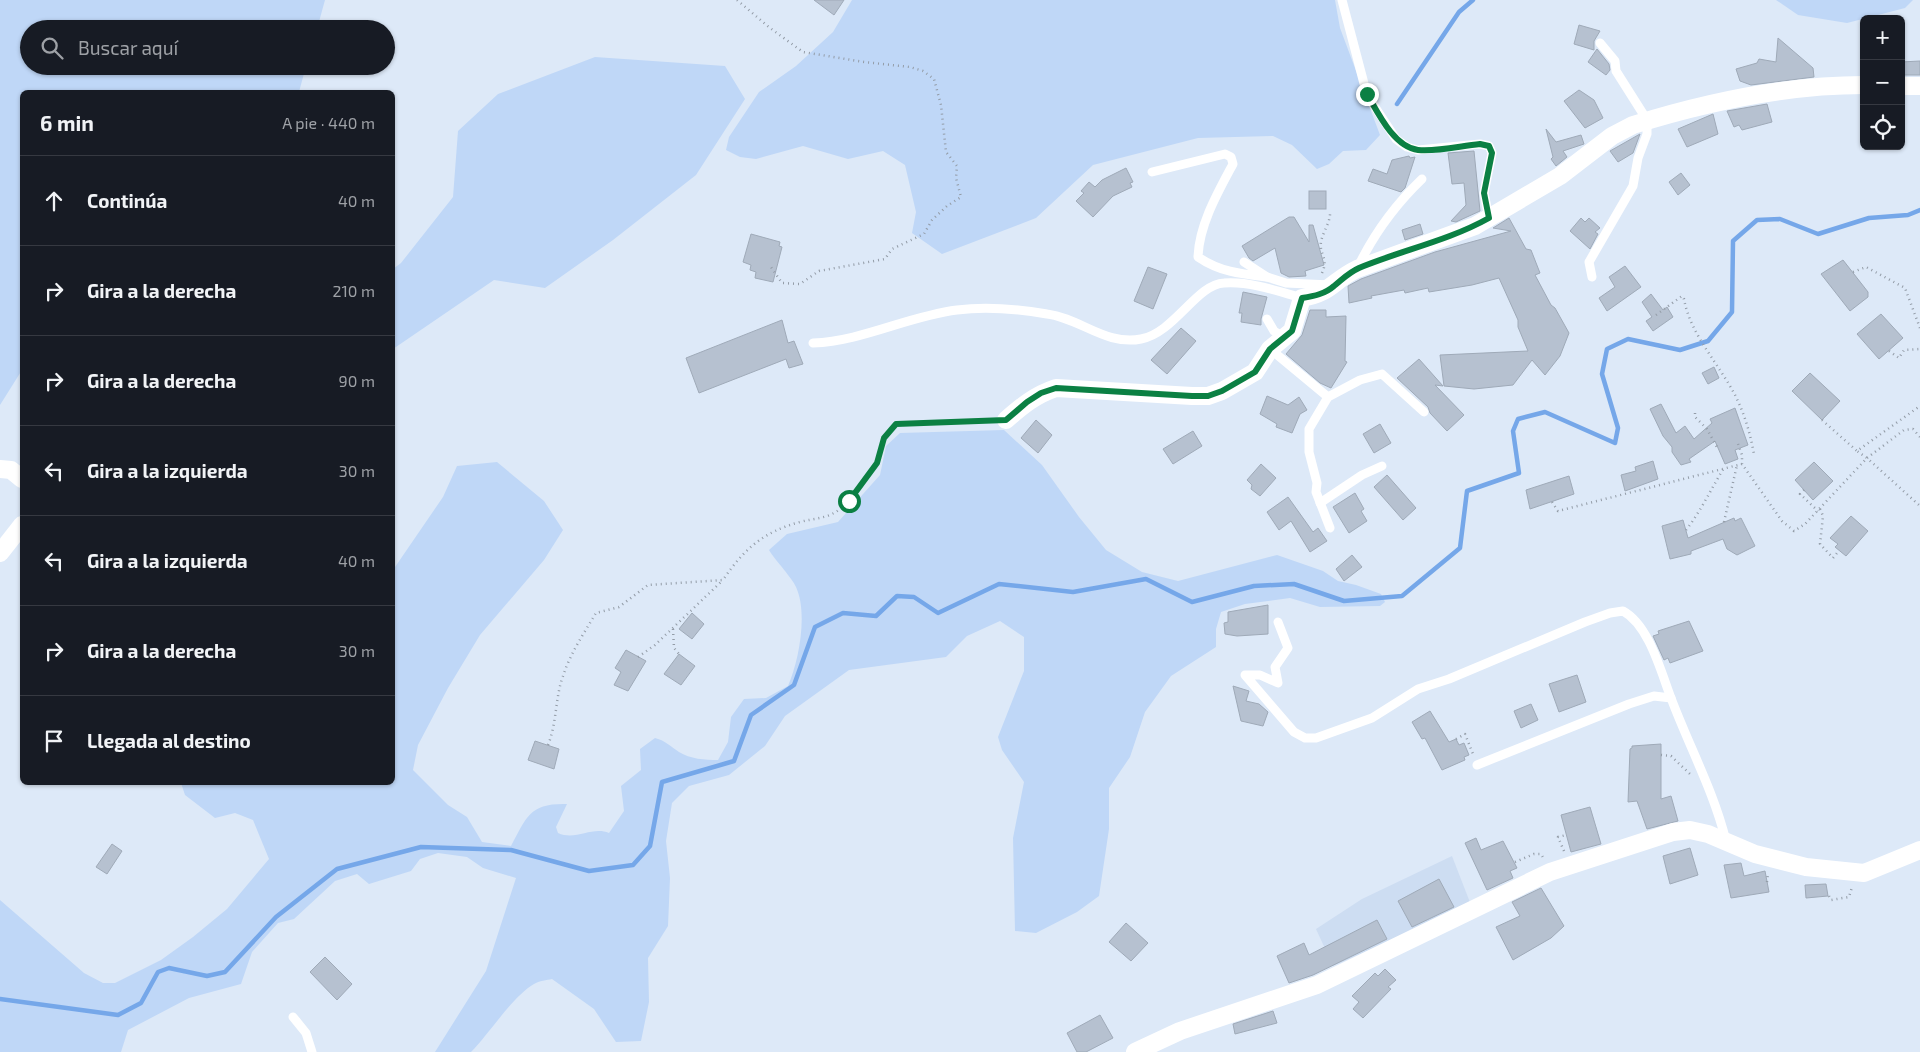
<!DOCTYPE html>
<html lang="es">
<head>
<meta charset="utf-8">
<style>
  :root { --surface:#171b24; --page:#242831; --text:#f1f3f6; --muted:#9ea1a6; --line:#363941 }
  body { margin:0; font-family:"Exo 2",sans-serif; background:var(--page); color:var(--text) }
  .controls { position:absolute; right:15px; top:15px; display:grid; overflow:hidden; border-radius:8px; box-shadow:0 1px 4px #0004 }
  .controls button { width:45px; height:45px; display:grid; place-items:center; padding:0; border:0; border-bottom:1px solid var(--line); background:var(--surface); color:var(--text); font:25px sans-serif }
  .stop { position:absolute; width:15px; height:15px; margin:-11px; border:4px solid #0b8043; border-radius:50%; background:#fff }
  .stop.end { background:#0b8043; border-color:#fff; box-shadow:0 1px 5px #0008 }
  .list { margin:0; padding:0; list-style:none }
  h2 { display:flex; justify-content:space-between; align-items:center; height:65px; margin:0; padding:0 20px; font-size:21px }
  h2 small { font-size:16px; font-weight:400; color:var(--muted) }
  .list li { display:grid; grid-template-columns:32px 1fr auto; gap:15px; align-items:center; box-sizing:border-box; height:90px; padding:0 20px; border-top:1px solid var(--line) }
  .list b { display:block; font-size:19px; white-space:nowrap }
  .list em { font-size:16px; font-style:normal; color:var(--muted) }
  .icon { flex:none; width:28px; height:28px; fill:none; stroke:currentColor; stroke-width:2; stroke-linecap:round; stroke-linejoin:round }
  .map { position:relative; flex:none; width:1920px; height:1052px; overflow:hidden }
  .search { position:absolute; background:var(--surface); box-shadow:0 1px 4px #0004; left:20px; top:20px; width:375px; height:55px; display:flex; align-items:center; gap:12px; box-sizing:border-box; padding:0 18px; border-radius:28px; color:var(--muted); font-size:19px }
  .panel { position:absolute; background:var(--surface); box-shadow:0 1px 4px #0004; left:20px; top:90px; width:375px; height:695px; border-radius:8px }
  .map>svg:first-child { display:block }
  .built { fill:#cdddf2 }
  .green { fill:#bfd7f7 }
  .lines { fill:none; stroke-linecap:round; stroke-linejoin:round }
  .stream { stroke:#75a7e9; stroke-width:4.5 }
  .building { fill:#b6c1d0; stroke:#9faab8 }
  .path { stroke:#939ca7; stroke-width:2.5; stroke-dasharray:1 4; stroke-linecap:butt }
  .lane { stroke:#fff; stroke-width:9 }
  .street { stroke:#fff; stroke-width:18 }
  .route { stroke:#0b8043; stroke-width:6 }
</style>
</head>
<body>
<div class="map">
<svg width="1920" height="1052" viewBox="0 0 1920 1052">
  <rect width="100%" height="100%" fill="#dde9f8"/>
  <polygon class="built" points="1452,856 1471,905 1333,966 1316,929 1362,899"/>
  <g class="green">
    <polygon points="0,0 325,0 317,29 29,29 29,66 306,66 299,92 22,92 22,370 0,405"/>
    <polygon points="852,0 1335,0 1340,28 1380,135 1366,150 1343,151 1329,164 1317,169 1292,145 1273,136 1198,138 1093,165 1036,218 942,254 912,233 916,212 905,165 883,151 848,159 803,146 756,159 740,157 726,150 729,137 759,92 796,66 833,32"/>
    <polygon points="1776,0 1913,0 1905,8 1847,23 1798,15"/>
    <polygon points="595,57 725,66 745,99 696,175 613,240 545,288 494,280 393,349 393,269 401,263 453,197 458,131 498,94"/>
    <path d="M1004,430L1042,465L1079,517L1106,550L1142,572L1178,581L1277,555L1323,571L1338,581L1356,585L1381,594L1385,602L1380,606L1320,607L1290,598L1245,604L1221,612L1216,629V647L1171,676L1145,712L1130,757L1109,788V829L1099,896L1077,912L1036,933L1015,931L1013,838L1024,782L1002,750L998,737L1024,671V637L1000,621L967,636L946,657L849,670L785,716L765,746L729,775L689,786L672,803L666,841L670,878L668,926L648,958L649,1002L641,1041L616,1042L594,1009L552,979C547,980 539,981 534,984C513,996 489,1034 471,1052H435L486,971L516,878L483,868L467,857L438,853L420,859L411,871L369,884L357,874L335,881L294,919L278,923L252,952L241,984L189,998L128,1030L121,1052H0V900L84,973L103,983H115L161,960L193,937L227,909L269,859L253,820L235,813L215,818L185,795L181,783L392,782L393,570L443,497L457,466L497,462L544,501L563,530L544,560L480,635L448,688L418,745L413,770L448,805L467,817L482,842L511,846C527,816 530,803 567,804L556,827L558,833C576,841 592,826 609,833L624,811L621,786L641,770L640,749L655,738C666,741 670,746 679,752C690,759 705,760 718,760L728,742L731,717L744,699L766,698L788,686C799,661 808,613 796,587C793,579 775,560 769,550L787,534L838,522L880,475L886,446L900,433Z"/>
  </g>
  <g class="lines">
    <g class="stream">
      <polyline points="1397,104 1459,12 1473,0"/>
      <polyline points="0,999 118,1015 141,1003 158,972 169,968 207,976 225,972 276,917 337,869 421,847 511,850 589,871 633,865 650,846 662,782 734,761 751,715 794,685 815,627 843,613 876,616 897,596 914,597 938,613 999,584 1073,592 1146,579 1192,602 1254,586 1294,584 1344,601 1402,596 1460,548 1467,491 1519,473 1513,431 1518,419 1545,412 1615,443 1618,428 1602,374 1607,349 1628,339 1680,350 1708,341 1732,312 1733,241 1757,220 1780,219 1818,234 1869,218 1908,215 1920,210"/>
    </g>
  </g>
  <g class="building">
    <polygon points="814,0 844,0 834,15"/>
    <polygon points="1579,25 1600,31 1594,41 1594,50 1574,44"/>
    <polygon points="1778,38 1813,68 1814,77 1751,85 1740,81 1736,69 1757,63 1759,59 1776,62"/>
    <polygon points="1597,49 1609,64 1610,70 1606,75 1588,62"/>
    <polygon points="1920,61 1920,75 1901,75 1901,62"/>
    <polygon points="1579,90 1594,100 1603,118 1585,128 1564,101"/>
    <polygon points="1767,104 1772,122 1742,130 1739,125 1734,127 1727,111"/>
    <polygon points="1713,114 1718,134 1687,147 1678,129"/>
    <polygon points="1546,129 1556,142 1581,135 1584,144 1563,151 1567,157 1556,166 1551,159 1553,157"/>
    <polygon points="1640,134 1633,153 1618,162 1610,151"/>
    <polygon points="1474,151 1480,211 1456,222 1451,221 1466,205 1464,183 1452,184 1448,153"/>
    <polygon points="1409,156 1410,158 1415,157 1405,188 1401,192 1368,181 1373,169 1387,174 1392,160"/>
    <polygon points="1126,168 1133,182 1130,183 1132,187 1113,196 1093,217 1076,201 1084,193 1081,191 1089,182 1095,187 1102,180"/>
    <polygon points="1681,173 1690,185 1678,195 1669,182"/>
    <rect x="1309" y="191" width="17" height="18"/>
    <polygon points="1289,217 1294,217 1309,242 1309,225 1313,225 1324,265 1305,271 1306,276 1289,277 1281,273 1275,248 1253,261 1249,258 1242,246"/>
    <polygon points="1509,218 1526,249 1531,250 1540,273 1535,275 1551,305 1555,308 1569,333 1560,356 1545,375 1532,360 1513,385 1474,389 1444,386 1440,355 1528,351 1518,327 1518,320 1499,278 1472,285 1429,292 1428,288 1405,293 1404,290 1371,296 1372,298 1349,303 1348,286 1361,279 1435,252 1511,231 1493,228"/>
    <polygon points="1581,218 1585,222 1589,218 1600,228 1595,232 1598,234 1590,249 1570,231"/>
    <polygon points="1420,224 1423,234 1405,240 1402,230"/>
    <polygon points="751,234 780,242 779,246 782,247 773,282 755,278 756,272 750,270 751,265 743,262"/>
    <polygon points="1843,260 1868,292 1868,297 1850,311 1821,274"/>
    <polygon points="1625,266 1641,287 1607,311 1599,298 1615,287 1609,277"/>
    <polygon points="1148,267 1167,274 1153,309 1134,301"/>
    <polygon points="1243,292 1267,297 1261,319 1261,325 1241,322 1242,313 1239,313"/>
    <polygon points="1651,294 1663,310 1667,307 1673,317 1653,331 1646,321 1652,317 1642,302"/>
    <polygon points="1310,310 1326,310 1326,317 1346,316 1345,361 1347,362 1331,388 1320,383 1286,354 1302,335"/>
    <polygon points="1881,314 1903,338 1879,359 1857,334"/>
    <polygon points="782,320 788,343 794,341 803,364 789,368 786,359 699,393 686,358"/>
    <polygon points="1181,328 1196,341 1167,374 1151,360"/>
    <polygon points="1419,359 1443,386 1435,385 1464,415 1447,431 1430,413 1428,407 1397,378"/>
    <polygon points="1714,367 1719,378 1708,384 1702,373"/>
    <polygon points="1810,373 1840,401 1822,420 1792,391"/>
    <polygon points="1267,396 1288,405 1299,397 1307,410 1300,414 1292,433 1276,427 1277,424 1260,414"/>
    <polygon points="1661,404 1676,433 1685,426 1694,439 1712,423 1710,419 1735,408 1748,445 1735,450 1738,459 1725,464 1715,441 1689,459 1691,462 1681,465 1672,452 1672,447 1663,436 1650,409"/>
    <polygon points="1036,420 1052,435 1038,453 1021,438"/>
    <polygon points="1380,424 1391,443 1374,453 1363,434"/>
    <polygon points="1193,431 1202,446 1173,464 1163,449"/>
    <polygon points="1653,461 1658,479 1625,491 1621,475 1636,471 1635,467"/>
    <polygon points="1814,462 1833,481 1813,500 1795,480"/>
    <polygon points="1261,464 1276,478 1260,496 1251,489 1252,485 1247,480"/>
    <polygon points="1387,475 1416,508 1403,520 1374,487"/>
    <polygon points="1569,476 1574,494 1530,509 1526,490"/>
    <polygon points="1355,493 1364,509 1361,511 1367,521 1349,533 1333,507"/>
    <polygon points="1288,497 1313,532 1318,528 1327,541 1310,552 1291,521 1279,530 1267,512"/>
    <polygon points="1851,516 1868,531 1846,556 1835,547 1838,544 1830,538"/>
    <polygon points="1734,518 1735,521 1741,518 1755,546 1737,555 1727,549 1723,539 1691,551 1691,554 1670,559 1662,526 1683,520 1688,538"/>
    <polygon points="1352,555 1362,567 1344,581 1336,569"/>
    <polygon points="1268,605 1268,634 1237,636 1225,634 1224,623 1228,622 1228,612"/>
    <polygon points="692,613 704,624 692,639 679,629"/>
    <polygon points="1689,621 1703,651 1670,663 1668,658 1664,660 1653,636 1659,634 1658,631"/>
    <polygon points="626,650 646,661 628,691 614,685 621,672 615,668"/>
    <polygon points="679,654 695,666 681,685 664,674"/>
    <polygon points="1577,675 1586,702 1559,712 1549,684"/>
    <polygon points="1233,686 1249,691 1246,701 1259,704 1268,712 1263,726 1241,721"/>
    <polygon points="1531,704 1538,720 1521,728 1514,711"/>
    <polygon points="1430,711 1449,742 1456,739 1459,745 1464,743 1469,755 1464,757 1465,760 1442,770 1425,738 1422,739 1412,722"/>
    <polygon points="535,741 559,749 554,769 528,760"/>
    <polygon points="1661,744 1661,799 1671,796 1678,821 1647,829 1637,801 1628,802 1630,749 1632,748 1632,746"/>
    <polygon points="1590,807 1601,844 1571,852 1561,815"/>
    <polygon points="1476,838 1481,850 1503,841 1517,868 1510,871 1513,878 1487,890 1465,843"/>
    <polygon points="112,844 122,851 107,874 96,867"/>
    <polygon points="1690,848 1698,875 1670,884 1663,856"/>
    <polygon points="1741,863 1744,876 1765,871 1769,892 1731,898 1724,865"/>
    <polygon points="1439,879 1454,907 1412,927 1398,901"/>
    <polygon points="1826,884 1828,896 1806,898 1805,885"/>
    <polygon points="1541,888 1564,926 1551,938 1513,960 1496,927 1520,916 1512,902"/>
    <polygon points="1377,920 1387,939 1313,975 1289,983 1277,956 1304,943 1309,955"/>
    <polygon points="1126,923 1148,943 1131,961 1109,942"/>
    <polygon points="325,957 352,984 337,1000 310,972"/>
    <polygon points="1385,969 1396,980 1388,987 1391,989 1363,1018 1353,1009 1359,1002 1352,996 1375,973 1378,976"/>
    <polygon points="1273,1011 1277,1023 1235,1034 1233,1024"/>
    <polygon points="1100,1015 1113,1038 1086,1052 1077,1052 1067,1033"/>
  </g>
  <g class="lines">
    <g class="path">
      <polyline points="737,0 770,28 803,52 864,62 910,67 923,71 934,79 941,105 946,152 957,166 956,178 961,197 947,206 932,220 924,234 892,249 885,259 819,271 800,284 782,283 771,267"/>
      <polyline points="1853,272 1866,267 1905,288 1920,328"/>
      <path d="M1322,273C1329,258 1319,255 1321,242C1323,231 1331,222 1330,211"/>
      <path d="M1656,315L1682,296L1684,299C1690,334 1719,364 1735,395C1745,415 1750,433 1754,454"/>
      <polyline points="1889,351 1899,358 1904,350 1920,349"/>
      <polyline points="1695,413 1695,417 1707,429 1718,449"/>
      <polyline points="1822,420 1857,451"/>
      <polyline points="1920,437 1913,429 1904,430 1867,458 1920,506"/>
      <polyline points="1738,444 1742,455 1742,464 1782,521 1794,531 1805,524 1867,458 1857,451 1920,406"/>
      <polyline points="1804,490 1800,494 1818,511"/>
      <polyline points="1552,502 1558,511 1742,464"/>
      <polyline points="1820,509 1823,516 1820,544 1833,558 1837,553"/>
      <polyline points="1724,522 1737,465"/>
      <path d="M1686,530C1701,511 1711,489 1724,468"/>
      <polyline points="673,629 674,648 679,654"/>
      <polyline points="638,657 655,645 722,581"/>
      <polyline points="1456,739 1465,734 1473,754"/>
      <path d="M548,745C557,723 555,698 563,676C570,654 584,633 596,613L619,607L648,585L723,580C744,549 763,532 800,522C815,518 827,519 840,509C854,498 867,480 876,464C880,457 880,447 884,439C886,434 892,429 896,424L990,421"/>
      <polyline points="1661,755 1671,756 1690,774"/>
      <polyline points="1564,851 1558,837 1566,835"/>
      <polyline points="1515,862 1534,854 1541,854 1544,859"/>
      <polyline points="1767,882 1768,873"/>
      <polyline points="1829,896 1831,900 1849,897 1852,887"/>
    </g>
    <g class="lane">
      <polyline points="1342,0 1367,95 1396,139 1407,147 1418,150 1480,144 1489,146 1492,153 1484,193 1489,218"/>
      <path d="M1152,172L1225,154L1231,157L1233,164C1218,192 1199,225 1198,257C1220,272 1241,274 1267,277"/>
      <polyline points="1244,262 1267,277 1286,283 1331,285"/>
      <path d="M1357,269C1373,235 1396,204 1422,179"/>
      <polyline points="1592,277 1589,262 1633,186 1638,158 1647,134 1647,120 1616,71 1615,61 1600,43"/>
      <polyline points="1267,319 1274,331 1284,337"/>
      <path d="M813,343C863,341 908,316 957,310C986,306 1018,309 1047,314C1080,318 1106,346 1141,339C1174,333 1197,284 1224,283C1249,281 1278,291 1302,298"/>
      <polyline points="1270,349 1328,397"/>
      <polyline points="1320,503 1362,475 1382,466"/>
      <polyline points="1330,528 1316,492 1317,483 1309,452 1309,429 1328,397 1360,380 1382,374 1424,412"/>
      <path d="M1278,622L1288,648L1275,667L1278,683L1260,675H1245L1294,732L1305,738H1316L1372,718L1418,689L1449,679L1585,622L1610,613L1623,611C1649,625 1661,672 1671,698"/>
      <path d="M1477,765L1629,704L1654,696L1671,698C1689,746 1714,792 1726,841"/>
      <polyline points="293,1017 306,1033 312,1052"/>
    </g>
    <g class="street">
      <polyline points="1901,86 1920,86"/>
      <path d="M1006,420C1022,406 1035,395 1056,388L1192,396H1208L1222,391L1255,372L1270,349L1292,331L1302,298C1333,292 1332,281 1357,269L1475,226L1560,176L1612,136L1633,125C1707,102 1786,85 1864,85"/>
      <polyline points="0,469 11,470 22,479"/>
      <polyline points="0,553 22,525"/>
      <polyline points="1135,1052 1180,1031 1317,985 1550,872 1673,832 1690,830 1708,834 1755,854 1806,867 1864,873 1920,850"/>
    </g>
  </g>
  <g class="lines">
    <path class="route" d="M849,501L877,463L884,438L896,424L1006,420L1027,402L1041,393L1056,388L1192,396H1208L1222,391L1255,372L1270,349L1292,331L1302,298C1314,296 1325,294 1334,286C1343,279 1348,273 1359,268C1402,250 1448,241 1489,218L1484,193L1492,153L1489,146L1480,144C1460,146 1437,152 1418,150C1394,147 1378,113 1367,94"/>
  </g>
</svg>
<div class="controls">
<button>+</button>
<button>−</button>
<button><svg class="icon" aria-label="locate" viewBox="0 0 24 24"><circle cx="12" cy="12" r="6"/><path d="M12 2v4M12 18v4M2 12h4M18 12h4"/></svg></button>
</div>
<div class="stop" style="left:849px;top:501px"></div>
<div class="stop end" style="left:1367px;top:94px"></div>
<div class="search"><svg class="icon" aria-label="search" viewBox="0 0 24 24"><circle cx="10" cy="10" r="6"/><path d="M15 15l6 6"/></svg>Buscar aquí</div>
<section class="panel">
<h2>6 min<small>A pie · 440 m</small></h2>
<ul class="list">
<li><svg class="icon" aria-label="ahead" viewBox="0 0 24 24"><path d="M12 20V5M6 11l6-6 6 6"/></svg><div><b>Continúa</b></div><em>40 m</em></li>
<li><svg class="icon" aria-label="right" viewBox="0 0 24 24"><path d="M7 20v-9h11M14 6l5 5-5 5"/></svg><div><b>Gira a la derecha</b></div><em>210 m</em></li>
<li><svg class="icon" aria-label="right" viewBox="0 0 24 24"><path d="M7 20v-9h11M14 6l5 5-5 5"/></svg><div><b>Gira a la derecha</b></div><em>90 m</em></li>
<li><svg class="icon" aria-label="left" viewBox="0 0 24 24"><path d="M17 20v-9H6M10 6l-5 5 5 5"/></svg><div><b>Gira a la izquierda</b></div><em>30 m</em></li>
<li><svg class="icon" aria-label="left" viewBox="0 0 24 24"><path d="M17 20v-9H6M10 6l-5 5 5 5"/></svg><div><b>Gira a la izquierda</b></div><em>40 m</em></li>
<li><svg class="icon" aria-label="right" viewBox="0 0 24 24"><path d="M7 20v-9h11M14 6l5 5-5 5"/></svg><div><b>Gira a la derecha</b></div><em>30 m</em></li>
<li><svg class="icon" aria-label="arrive" viewBox="0 0 24 24"><path d="M6 21V4h12l-3 4 3 4H6"/></svg><div><b>Llegada al destino</b></div></li>
</ul>
</section>
</div>
</body>
</html>
